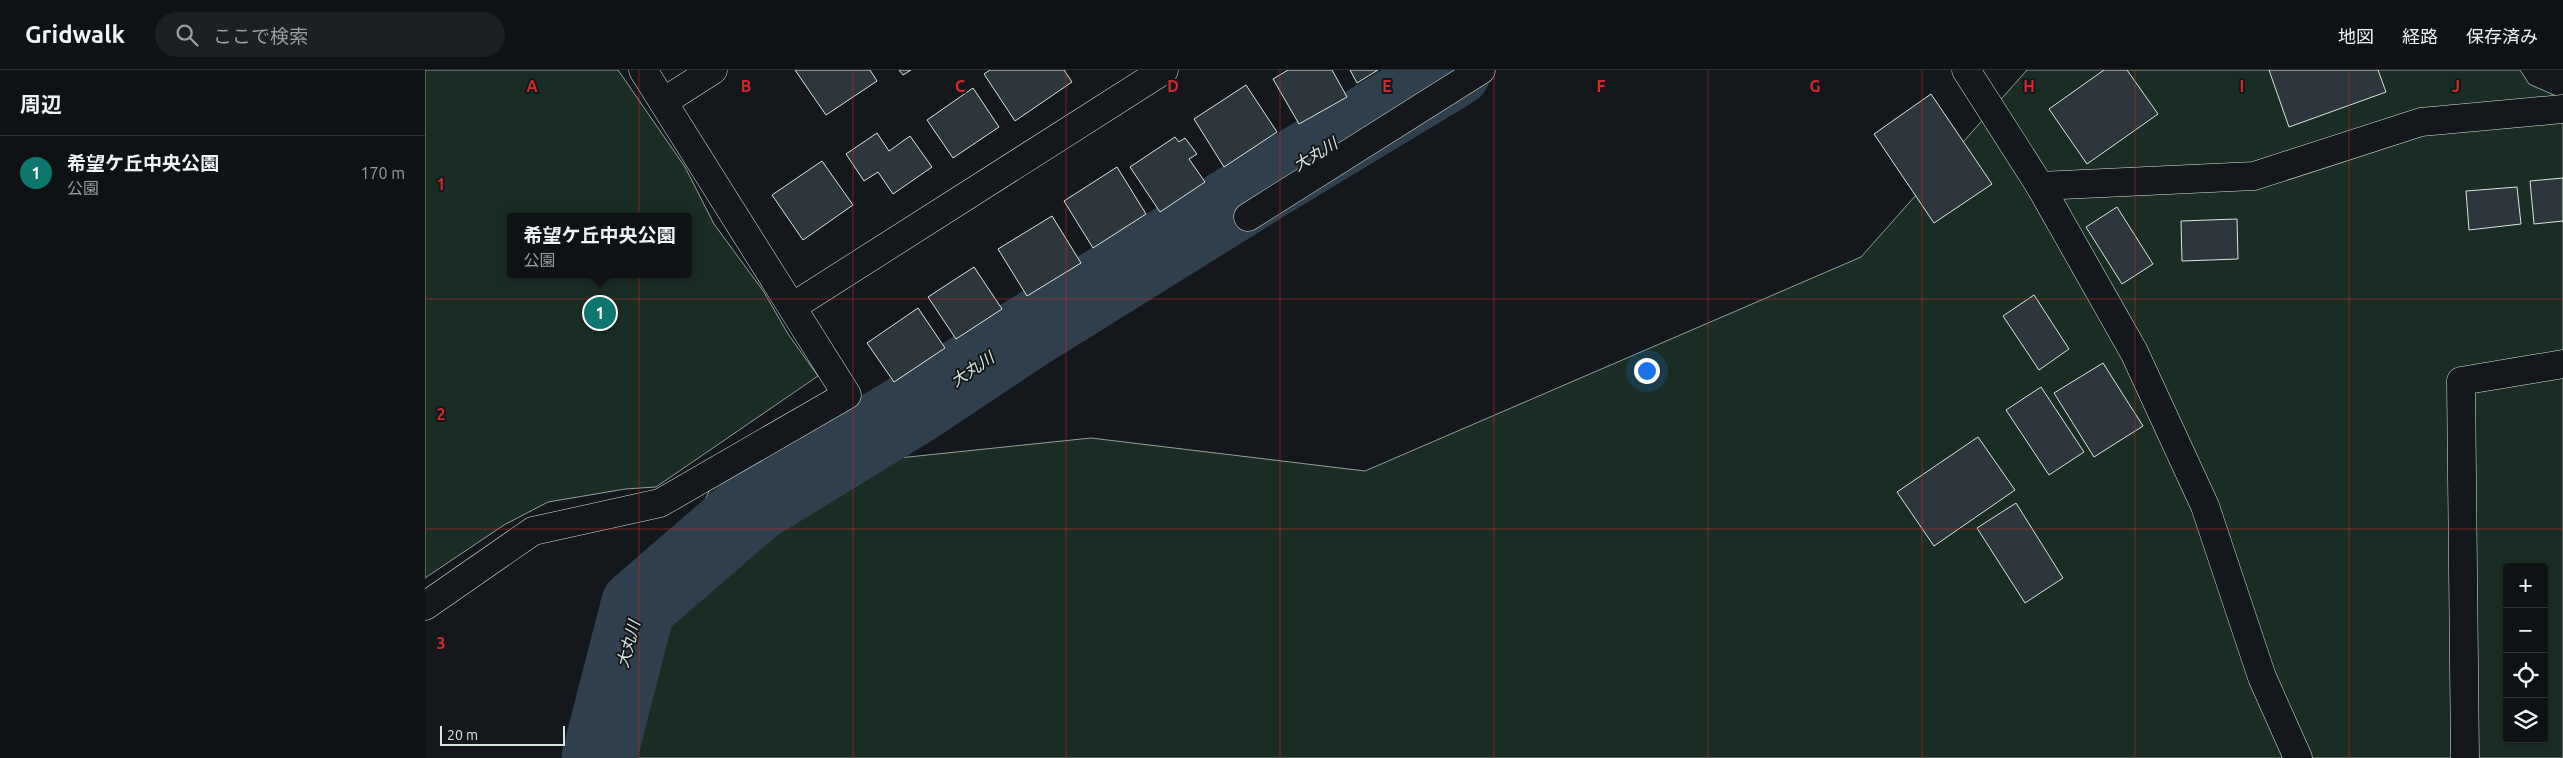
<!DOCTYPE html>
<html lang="ja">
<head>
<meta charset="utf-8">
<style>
  :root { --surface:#0f1215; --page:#1d2022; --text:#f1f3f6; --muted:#9b9ea0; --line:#2f3234; --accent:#0f766e }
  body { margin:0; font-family:Ubuntu,"Noto Sans JP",sans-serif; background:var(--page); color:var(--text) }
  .controls { position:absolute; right:15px; bottom:15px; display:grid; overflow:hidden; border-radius:5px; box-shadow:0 1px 4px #0004 }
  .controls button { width:45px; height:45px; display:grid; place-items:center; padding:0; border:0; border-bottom:1px solid var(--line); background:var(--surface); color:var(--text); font:25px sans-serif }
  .scale { position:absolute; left:15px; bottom:12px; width:125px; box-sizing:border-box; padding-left:5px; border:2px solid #d8e6dc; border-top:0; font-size:14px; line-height:18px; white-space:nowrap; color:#d8e6dc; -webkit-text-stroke:4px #14181c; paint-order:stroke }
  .you { position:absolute; left:1221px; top:300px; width:18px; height:18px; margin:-12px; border:4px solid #fff; border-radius:50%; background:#1a73e8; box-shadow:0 0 0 8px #1a73e833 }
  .badge { display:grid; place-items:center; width:32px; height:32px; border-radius:50%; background:var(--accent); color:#fff; font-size:16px; font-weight:700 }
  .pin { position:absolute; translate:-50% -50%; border:2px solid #fff; box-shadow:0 1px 5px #0006 }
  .popup { position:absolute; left:82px; top:143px; width:185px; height:65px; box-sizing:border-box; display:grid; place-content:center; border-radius:5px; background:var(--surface); filter:drop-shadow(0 1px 4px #0005); font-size:16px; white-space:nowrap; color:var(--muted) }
  .popup b { font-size:19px; color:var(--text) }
  .popup::after { content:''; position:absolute; left:50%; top:100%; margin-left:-10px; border:10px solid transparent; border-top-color:var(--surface) }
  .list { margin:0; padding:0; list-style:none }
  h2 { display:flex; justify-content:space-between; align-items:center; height:65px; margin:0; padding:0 20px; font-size:21px }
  h2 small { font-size:16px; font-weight:400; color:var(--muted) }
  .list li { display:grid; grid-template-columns:32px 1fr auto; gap:15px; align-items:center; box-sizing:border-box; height:75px; padding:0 20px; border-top:1px solid var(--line) }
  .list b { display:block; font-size:19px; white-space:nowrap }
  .list p { margin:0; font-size:16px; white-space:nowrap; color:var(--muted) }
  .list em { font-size:16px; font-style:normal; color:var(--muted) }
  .icon { flex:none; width:28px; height:28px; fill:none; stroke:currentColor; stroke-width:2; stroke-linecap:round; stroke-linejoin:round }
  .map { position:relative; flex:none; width:2138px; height:688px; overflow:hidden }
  header { display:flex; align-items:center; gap:30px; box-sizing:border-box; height:70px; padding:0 25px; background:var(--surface); border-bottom:1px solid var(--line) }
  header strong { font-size:24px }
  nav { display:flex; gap:28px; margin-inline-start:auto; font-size:18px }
  .search { width:350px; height:45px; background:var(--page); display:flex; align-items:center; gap:12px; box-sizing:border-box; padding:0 18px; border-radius:28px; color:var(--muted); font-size:19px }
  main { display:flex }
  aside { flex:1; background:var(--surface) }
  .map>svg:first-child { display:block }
  .green { fill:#1a2d24; stroke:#939e99; fill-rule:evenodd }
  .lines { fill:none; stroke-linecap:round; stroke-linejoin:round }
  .river { stroke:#2f3f4d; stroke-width:75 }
  .building { fill:#2c363c; stroke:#d8e6dc }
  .minor-casing { stroke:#d8e6dc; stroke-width:29 }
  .minor { stroke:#14181c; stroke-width:28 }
  .grid { fill:none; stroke:#d62828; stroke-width:1; stroke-opacity:0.55 }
  .labels { text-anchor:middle; stroke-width:4; stroke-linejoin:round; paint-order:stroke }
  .water-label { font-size:16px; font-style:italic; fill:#d8e6dc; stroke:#14181c }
  .grid-label { font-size:16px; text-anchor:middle; font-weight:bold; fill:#d62828; stroke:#14181c; stroke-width:4; stroke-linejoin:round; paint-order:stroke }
</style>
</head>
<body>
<header>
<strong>Gridwalk</strong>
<div class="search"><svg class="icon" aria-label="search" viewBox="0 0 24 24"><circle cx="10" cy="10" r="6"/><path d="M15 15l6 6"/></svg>ここで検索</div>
<nav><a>地図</a><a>経路</a><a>保存済み</a></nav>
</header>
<main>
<aside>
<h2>周辺<small></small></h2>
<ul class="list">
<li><span class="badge">1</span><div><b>希望ケ丘中央公園</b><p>公園</p></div><em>170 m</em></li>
</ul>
</aside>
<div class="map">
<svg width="2138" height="688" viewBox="0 0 2138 688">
  <rect width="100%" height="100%" fill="#14181c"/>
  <g class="green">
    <path d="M0,0H193L260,97L289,154L339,222L363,264L393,306L231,417L200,419L123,432L79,455L0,508ZM86,147H264V204H86Z"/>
    <path d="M1602,0H2095L2104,14L2138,29V688H156L291,407L666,368L940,401L1436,187ZM2082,497H2119V669H2082Z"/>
  </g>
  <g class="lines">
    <polyline class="river" points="174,688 213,536 330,435 490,337 598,265 837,116 1029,0"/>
  </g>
  <g class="building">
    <polygon points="370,0 445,0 452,11 401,45"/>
    <polygon points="474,0 486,0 478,5"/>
    <polygon points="565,0 639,0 647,12 590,51 559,4"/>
    <polygon points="863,0 907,0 922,27 874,54 848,9"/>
    <polygon points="925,0 953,0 932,13"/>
    <polygon points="1679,0 1702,0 1733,44 1662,94 1624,39"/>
    <polygon points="1844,0 1953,0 1961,22 1864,57"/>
    <polygon points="821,15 852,62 799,97 769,49"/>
    <polygon points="548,18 574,57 528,88 502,50"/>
    <polygon points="1506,24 1567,114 1509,153 1449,64"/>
    <polygon points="452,63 464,81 485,66 507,97 468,124 453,102 439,111 421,84"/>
    <polygon points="750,67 754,72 760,68 772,84 764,89 780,112 735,142 705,97"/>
    <polygon points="397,91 428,135 378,170 347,125"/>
    <polygon points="692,97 721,144 668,178 639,131"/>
    <polygon points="2138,108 2138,151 2109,154 2105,111"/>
    <polygon points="2092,117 2096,154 2044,160 2041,121"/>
    <polygon points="1692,137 1728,194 1697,214 1661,157"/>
    <polygon points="627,146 656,193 602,226 573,179"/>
    <polygon points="1812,149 1813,189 1757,191 1756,151"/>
    <polygon points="549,197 577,239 531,269 503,227"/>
    <polygon points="1609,225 1644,279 1614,300 1578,246"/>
    <polygon points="493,238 520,278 469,312 442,273"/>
    <polygon points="1678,293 1718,356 1669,387 1629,323"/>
    <polygon points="1616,317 1659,382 1624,405 1581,340"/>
    <polygon points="1553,367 1590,420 1509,476 1472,422"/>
    <polygon points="1591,433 1638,508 1600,533 1552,458"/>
  </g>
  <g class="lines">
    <g class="minor-casing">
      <g id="minor">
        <polyline points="1541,0 1615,116 1709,282 1780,436 1837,607 1873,688"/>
        <polyline points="238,32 288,0"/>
        <polyline points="1615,116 1829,106 1996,52 2138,39"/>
        <polyline points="823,147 1056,0"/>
        <polyline points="367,237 739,0"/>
        <polyline points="0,536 108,461 235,433 422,325 218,0"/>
        <polyline points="2040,688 2036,311 2138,294"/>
      </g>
    </g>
    <use href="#minor" class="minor"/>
  </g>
  <path class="grid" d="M214,0V688M428,0V688M641,0V688M855,0V688M1069,0V688M1283,0V688M1497,0V688M1710,0V688M1924,0V688M0,229H2138M0,459H2138"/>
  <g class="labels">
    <g class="water-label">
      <text transform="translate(890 84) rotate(-31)" y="6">大丸川</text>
      <text transform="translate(547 299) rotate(-34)" y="6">大丸川</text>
      <text transform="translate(203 574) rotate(-75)" y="6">大丸川</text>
    </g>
  </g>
  <g class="grid-label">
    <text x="107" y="22">A</text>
    <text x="321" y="22">B</text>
    <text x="535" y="22">C</text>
    <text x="748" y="22">D</text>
    <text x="962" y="22">E</text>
    <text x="1176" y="22">F</text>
    <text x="1390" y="22">G</text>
    <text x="1604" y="22">H</text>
    <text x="1817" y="22">I</text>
    <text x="2031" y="22">J</text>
    <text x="16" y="120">1</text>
    <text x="16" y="350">2</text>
    <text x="16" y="579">3</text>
  </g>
</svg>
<div class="controls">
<button>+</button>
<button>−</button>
<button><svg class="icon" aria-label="locate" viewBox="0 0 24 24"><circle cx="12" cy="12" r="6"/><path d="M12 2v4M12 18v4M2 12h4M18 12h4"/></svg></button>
<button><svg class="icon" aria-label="layers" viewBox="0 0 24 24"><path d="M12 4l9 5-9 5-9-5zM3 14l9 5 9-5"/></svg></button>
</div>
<div class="scale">20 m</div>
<div class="you"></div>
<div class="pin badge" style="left:175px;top:243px">1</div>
<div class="popup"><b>希望ケ丘中央公園</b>公園</div>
</div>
</main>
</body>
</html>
